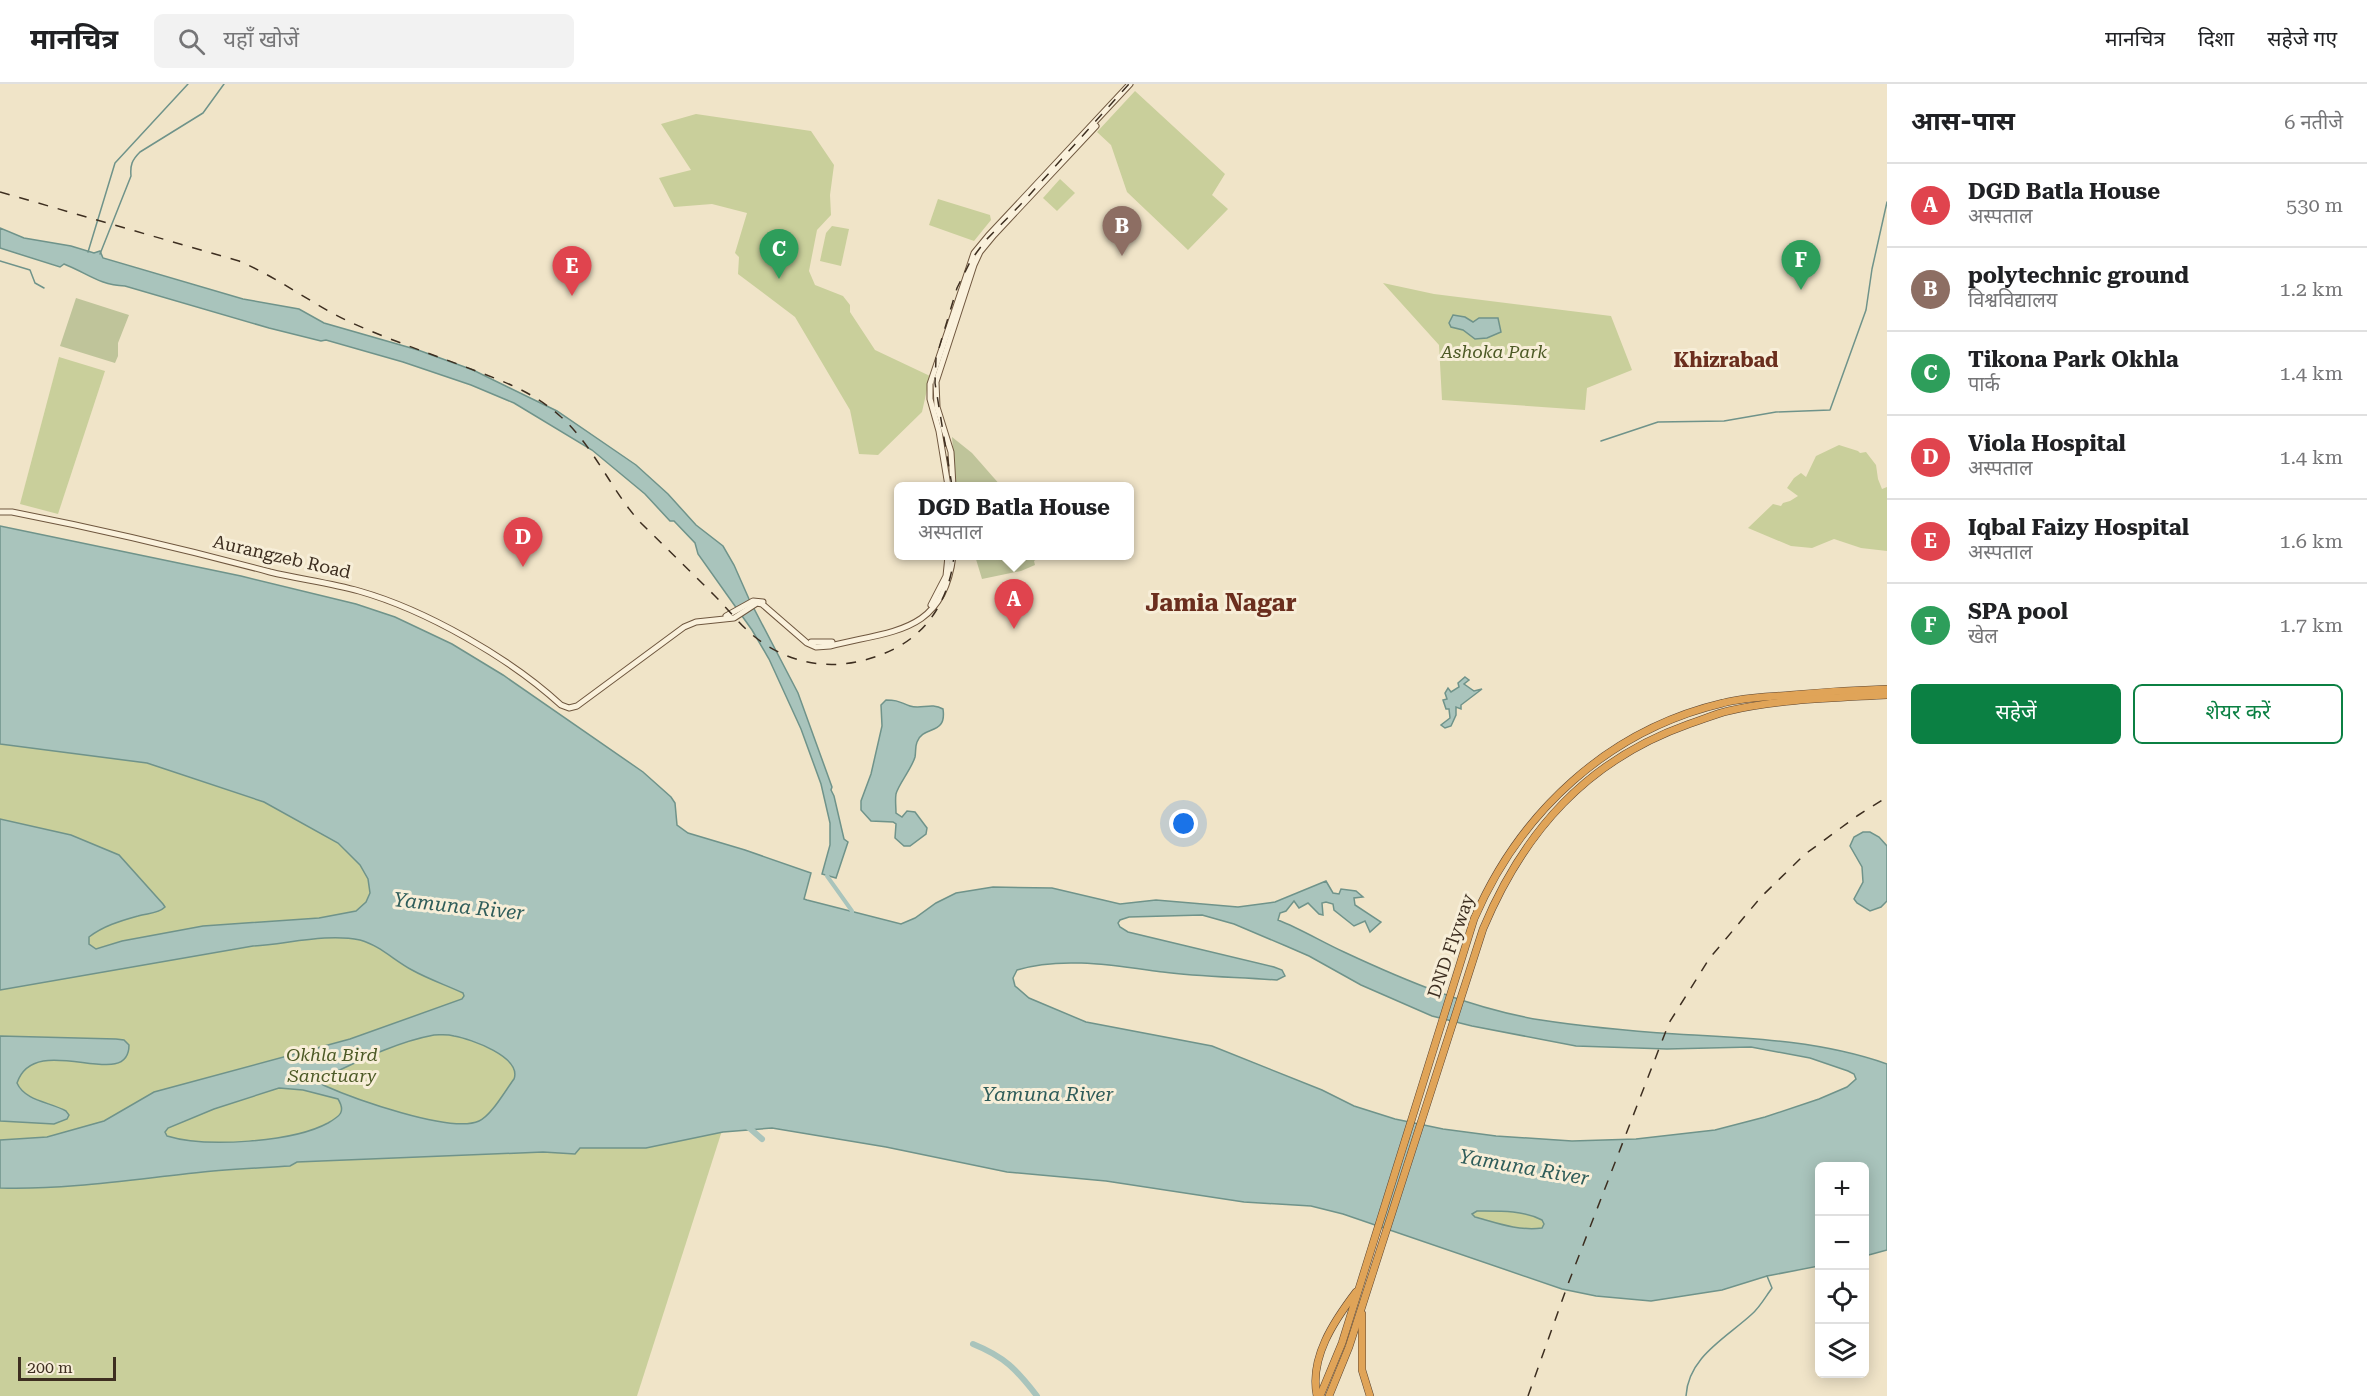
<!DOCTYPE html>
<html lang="hi">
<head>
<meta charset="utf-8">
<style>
  :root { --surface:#fff; --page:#f2f2f2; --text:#202124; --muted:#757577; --line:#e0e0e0; --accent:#0b8043 }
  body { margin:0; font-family:"Roboto Serif","Noto Sans Devanagari",serif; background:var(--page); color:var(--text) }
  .controls { position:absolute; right:18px; bottom:18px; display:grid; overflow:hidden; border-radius:9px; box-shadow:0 3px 15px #0003 }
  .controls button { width:54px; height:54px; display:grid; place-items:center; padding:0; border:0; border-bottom:2px solid var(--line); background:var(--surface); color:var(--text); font:30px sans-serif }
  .scale { position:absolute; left:18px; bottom:15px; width:98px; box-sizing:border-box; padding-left:6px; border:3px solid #3d2e20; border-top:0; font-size:16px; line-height:21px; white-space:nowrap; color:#3d2e20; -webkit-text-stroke:4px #f7eed8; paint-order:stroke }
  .you { position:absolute; left:1184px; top:740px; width:21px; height:21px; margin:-15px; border:4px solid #fff; border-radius:50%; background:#1a73e8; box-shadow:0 0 0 9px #1a73e833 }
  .badge { display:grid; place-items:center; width:39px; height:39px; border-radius:50%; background:var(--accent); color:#fff; font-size:20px; font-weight:700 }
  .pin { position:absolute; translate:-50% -50px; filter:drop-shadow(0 2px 3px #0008) }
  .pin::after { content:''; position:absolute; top:32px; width:21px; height:18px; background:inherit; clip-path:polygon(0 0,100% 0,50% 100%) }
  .popup { position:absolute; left:894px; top:398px; width:240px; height:78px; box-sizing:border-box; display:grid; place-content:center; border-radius:9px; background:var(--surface); filter:drop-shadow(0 2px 4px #0005); font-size:20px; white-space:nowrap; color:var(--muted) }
  .popup b { font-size:22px; color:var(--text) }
  .popup::after { content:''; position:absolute; left:50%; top:100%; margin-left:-12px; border:12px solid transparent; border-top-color:var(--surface) }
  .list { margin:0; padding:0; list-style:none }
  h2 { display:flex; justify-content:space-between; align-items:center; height:78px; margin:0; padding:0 24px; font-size:26px }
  h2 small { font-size:20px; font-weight:400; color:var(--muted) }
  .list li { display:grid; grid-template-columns:39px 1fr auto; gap:18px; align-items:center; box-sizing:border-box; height:84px; padding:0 24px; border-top:2px solid var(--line) }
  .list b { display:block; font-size:22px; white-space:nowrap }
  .list p { margin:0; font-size:20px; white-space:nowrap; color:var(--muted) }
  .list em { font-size:20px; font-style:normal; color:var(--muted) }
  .actions { display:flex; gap:12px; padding:18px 24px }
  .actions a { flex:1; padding:14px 0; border:2px solid var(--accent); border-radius:9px; text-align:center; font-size:21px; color:var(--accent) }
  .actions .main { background:var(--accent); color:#fff }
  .icon { flex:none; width:33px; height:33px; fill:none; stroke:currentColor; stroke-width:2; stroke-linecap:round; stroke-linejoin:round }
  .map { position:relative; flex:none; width:1887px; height:1312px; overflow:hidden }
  header { display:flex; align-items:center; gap:36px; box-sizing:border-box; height:84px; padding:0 30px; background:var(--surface); border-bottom:2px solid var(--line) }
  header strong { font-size:28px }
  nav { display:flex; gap:33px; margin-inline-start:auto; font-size:21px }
  .search { width:420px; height:54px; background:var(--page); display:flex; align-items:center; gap:15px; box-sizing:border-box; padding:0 21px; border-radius:9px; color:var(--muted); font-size:22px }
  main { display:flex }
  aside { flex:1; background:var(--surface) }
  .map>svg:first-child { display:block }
  .green { fill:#c9cf9b }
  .cemetery { fill:#bfc49a }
  .water { fill:#a9c4bc; stroke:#6f938a; stroke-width:1.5; fill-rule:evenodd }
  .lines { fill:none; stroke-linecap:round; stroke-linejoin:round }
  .stream { stroke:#6f938a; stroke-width:1.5 }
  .canal { stroke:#a9c4bc; stroke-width:4 }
  .river { stroke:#a9c4bc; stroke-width:6 }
  .secondary-casing { stroke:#6f573f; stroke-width:7 }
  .motorway-casing { stroke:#5b4430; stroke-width:8 }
  .secondary { stroke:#faf1dc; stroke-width:5 }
  .motorway { stroke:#e0a458; stroke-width:7 }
  .rail { stroke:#3d2e20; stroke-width:1.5; stroke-dasharray:10 10; stroke-linecap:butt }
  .labels { text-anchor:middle; stroke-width:6; stroke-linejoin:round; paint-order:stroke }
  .park-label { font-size:18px; font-style:italic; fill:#4d5a26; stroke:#f7eed8 }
  .street-label { font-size:18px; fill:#3d2e20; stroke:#f7eed8 }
  .neighbourhood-label { font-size:20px; font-weight:bold; fill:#6b2e1e; stroke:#f7eed8 }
  .water-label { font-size:20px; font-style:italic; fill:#2f5d5a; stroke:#f7eed8 }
  .district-label { font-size:24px; font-weight:bold; fill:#6b2e1e; stroke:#f7eed8 }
</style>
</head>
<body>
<header>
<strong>मानचित्र</strong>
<div class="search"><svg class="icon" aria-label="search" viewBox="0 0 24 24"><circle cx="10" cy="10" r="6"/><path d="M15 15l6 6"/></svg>यहाँ खोजें</div>
<nav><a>मानचित्र</a><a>दिशा</a><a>सहेजे गए</a></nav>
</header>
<main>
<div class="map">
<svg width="1887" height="1312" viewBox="0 0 1887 1312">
  <rect width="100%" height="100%" fill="#f0e4c8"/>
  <g class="green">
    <polygon points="1135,7 1225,90 1212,111 1228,125 1188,166 1127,108 1111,61 1097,48"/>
    <polygon points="696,30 811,47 834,81 830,111 831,131 817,146 809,187 815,201 843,212 850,221 850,228 875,266 930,292 922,328 878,371 859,370 850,326 795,233 738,190 739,173 735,169 747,129 712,120 674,123 659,94 691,86 661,40"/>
    <polygon points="1060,95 1075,109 1057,127 1043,114"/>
    <polygon points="938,115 990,131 991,136 974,157 929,141"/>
    <polygon points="832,142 849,145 841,182 820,177 826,149"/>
    <polygon points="1383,199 1434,210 1611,232 1632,286 1587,304 1585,326 1442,316 1439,261"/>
    <polygon points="59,273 105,287 58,430 20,420"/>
    <polygon points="1839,361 1858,367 1860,369 1866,368 1876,381 1878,395 1882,405 1887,403 1887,467 1861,464 1834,455 1812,464 1791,462 1748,444 1773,420 1781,422 1783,419 1790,417 1798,412 1787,404 1794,394 1801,389 1806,393 1816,372"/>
    <polygon points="0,555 793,825 637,1312 0,1312"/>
    <path d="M1476,1127C1498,1127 1523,1126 1542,1136L1544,1140L1542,1144C1518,1147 1497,1139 1474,1133L1473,1129Z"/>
  </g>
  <g class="cemetery">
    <polygon points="76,214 129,231 118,259 118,272 115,279 60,262"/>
    <polygon points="952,353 972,369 1001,402 956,402"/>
    <polygon points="975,472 1037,472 1038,474 1034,477 1035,481 1021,487 982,495"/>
  </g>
  <g class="water">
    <path d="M0,144L24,154L71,162L94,169L100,167L103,174L243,215L299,225L324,239L418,266L473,286L557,327L636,381L668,410L696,441L723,462L734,481L749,515L798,609L832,703L831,706L834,712L844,755L848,758L836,794L822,790L830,761V739L821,700L801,645L769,575L752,546L698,470L695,459L674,437H670L645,410L592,366L514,319L471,301L403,278L326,256L321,257L269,244L125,202C99,201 87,189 64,180L60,183L0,164Z"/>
    <polygon points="1453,231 1465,233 1473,238 1479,234 1498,234 1501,248 1487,254 1475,255 1463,246 1451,243 1449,239"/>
    <path d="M0,442L241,492L356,520L395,533L452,560L503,591L643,688L671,713L675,719L677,741L688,749L745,766L811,789L804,815L807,816L901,840L915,834L936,819L956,809L993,803L1052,804L1120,820L1156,816L1238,823L1275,818L1326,797L1333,809L1339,810L1341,805L1356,807L1363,813L1354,814L1355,821L1381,838L1370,848L1365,837L1354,842L1334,826L1333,820L1326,818L1322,819L1323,831L1319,830L1308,819L1299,824L1294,817L1286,827L1280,829L1278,836C1301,845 1322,858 1344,868C1406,897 1473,925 1541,936C1586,943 1631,947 1676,950C1747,954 1819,956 1887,980V1166L1865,1172L1864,1082H1820L1819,1182L1767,1192L1722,1206L1651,1217L1596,1212L1562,1205L1343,1130L1311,1122L1244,1118L1106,1097L1007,1088L886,1063L772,1044L723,1048L646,1064H580L575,1070L543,1068L297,1078L290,1082C261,1084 232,1085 203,1088C135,1095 68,1106 0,1104V1056L47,1053L104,1037L154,1008L350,955L462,915L464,912L463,909C446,901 428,895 412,886C395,877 379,861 360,856C327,849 287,860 253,862L0,906V735L71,751L119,771L163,820L165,823C158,830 147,829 138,832C120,837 103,842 89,853V860L96,865L122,857L203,842L319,834L356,827L366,818L370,809L368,795L360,781L338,759L264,718L147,679L0,660ZM1202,831L1234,840L1286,862L1309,872L1361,901L1432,932L1472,942L1576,962L1667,965L1751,963L1810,974L1848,987L1854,990L1856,995L1847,1003L1819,1015L1765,1033L1715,1046L1636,1055L1572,1057L1496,1052L1443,1045L1395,1035L1354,1022L1322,1006L1212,962L1086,938L1029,914L1015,902L1013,894L1017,886C1062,872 1117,882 1163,888C1200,893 1239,893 1277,896L1285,892L1282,886L1274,883L1128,848L1120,843L1118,839L1120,836L1129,833ZM434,951C441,951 447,950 454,952C471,955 522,973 514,995C505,1007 491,1032 479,1037C451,1050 352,1014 323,1001L321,998L323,994C359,977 396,958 434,951ZM279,1004L303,1006L338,1015C346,1028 340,1032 328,1039C293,1058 206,1064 167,1052L165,1048L168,1044L214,1025ZM1477,1127C1498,1127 1523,1126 1542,1136L1544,1140L1542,1144C1518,1147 1497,1139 1475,1133L1472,1130Z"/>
    <polygon points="1465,593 1469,596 1464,600 1474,607 1482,605 1461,621 1461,625 1456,623 1456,631 1451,642 1445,644 1441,641 1450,634 1449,625 1446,625 1443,616 1447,615 1445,609 1448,604 1451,608 1459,603 1458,599"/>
    <path d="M886,616C898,616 899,618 910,622C921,626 931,618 943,625C947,652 923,641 917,658C915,663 916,668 915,673C912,684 898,701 896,710C895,716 896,723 896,729L902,733L907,727L915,728L927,744L926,750L910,762H904L895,754L896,740L893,738L871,737L861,726V717L871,690L882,642L881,621Z"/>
    <polygon points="1863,748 1870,748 1879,753 1887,762 1887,817 1881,823 1870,827 1857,819 1854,815 1863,798 1862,783 1850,762 1854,753"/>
    <path d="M0,952L116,955L124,956L129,961C129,1010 35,945 17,999C25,1017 50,1018 66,1027L69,1031L67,1035L54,1040L0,1037Z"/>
  </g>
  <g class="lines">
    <g class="stream">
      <polyline points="88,168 115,79 188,0"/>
      <path d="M100,170L131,92C130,81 132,76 140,68L203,29L224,0"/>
      <polyline points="0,177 30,186 35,199 44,204"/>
      <polyline points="1601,357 1658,338 1724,337 1776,328 1830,326 1866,226 1872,185 1887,118"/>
      <path d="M1686,1312C1688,1273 1726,1254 1752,1230C1760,1223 1766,1212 1772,1204L1767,1192"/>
    </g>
    <polyline class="canal" points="828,788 827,792 852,827 852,833"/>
    <g class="river">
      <polyline points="747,1042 762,1055"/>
      <path d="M973,1260C1005,1273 1016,1285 1037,1312"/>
    </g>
    <g class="secondary-casing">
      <g id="secondary">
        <polyline points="948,402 939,347 930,315 930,300 974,169 988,152 1130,0"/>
        <polyline points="953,402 951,368 937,323 936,298 974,181 980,168 994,151 1096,42"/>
        <path d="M0,428H12C99,445 184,465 270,488C299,495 330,499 359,507C426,526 510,574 561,621L569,624L577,622L684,543L696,538L734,534L757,519L762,520L807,559L816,563L830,562C893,546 943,550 953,472"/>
        <polyline points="931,521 946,492 948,472"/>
        <polyline points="726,532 753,517 763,518"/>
        <polyline points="811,558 832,558"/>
      </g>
    </g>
    <g class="motorway-casing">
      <g id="motorway">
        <polyline points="1362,1230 1362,1286 1370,1312"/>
        <path d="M1317,1312C1309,1274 1334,1237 1356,1208"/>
        <path d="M1320,1312L1342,1259L1474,835C1520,728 1608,646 1723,619C1746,613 1769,613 1791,611C1823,608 1855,606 1887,605"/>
        <path d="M1329,1312L1349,1263L1483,845C1524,747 1587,676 1689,640C1702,636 1715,630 1728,627C1780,615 1835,614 1887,611"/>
      </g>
    </g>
    <use href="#secondary" class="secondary"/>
    <use href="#motorway" class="motorway"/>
    <g class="rail">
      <path d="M0,108L239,177C279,194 313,221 352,239C388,255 425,268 463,282C497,295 531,306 560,332C593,361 610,404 639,437C664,462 689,486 714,511C728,525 740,541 755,553C798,587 849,588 896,564C932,545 950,510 954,472"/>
      <polyline points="952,402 935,299 936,274 957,204 971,176 986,156 1024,117 1129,0"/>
      <polyline points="1528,1312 1568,1200 1669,939 1709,875 1761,813 1804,771 1857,732 1887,713"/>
    </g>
  </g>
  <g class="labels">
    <g class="park-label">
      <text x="1494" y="274">Ashoka Park</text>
      <text x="332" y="977">Okhla Bird<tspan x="332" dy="21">Sanctuary</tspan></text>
    </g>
    <g class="street-label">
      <text transform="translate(282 473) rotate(13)" y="6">Aurangzeb Road</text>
      <text transform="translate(1451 862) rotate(-71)" y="6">DND Flyway</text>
    </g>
    <g class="neighbourhood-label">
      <text x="1726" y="283">Khizrabad</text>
    </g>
    <g class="water-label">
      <text transform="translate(459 822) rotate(6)" y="7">Yamuna River</text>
      <text x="1048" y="1017">Yamuna River</text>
      <text transform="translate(1524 1083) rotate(10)" y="7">Yamuna River</text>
    </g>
    <g class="district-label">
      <text x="1221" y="527">Jamia Nagar</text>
    </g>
  </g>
</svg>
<div class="controls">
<button>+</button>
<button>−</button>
<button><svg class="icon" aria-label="locate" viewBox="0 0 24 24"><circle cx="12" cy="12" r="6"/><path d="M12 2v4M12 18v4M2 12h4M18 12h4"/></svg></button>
<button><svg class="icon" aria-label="layers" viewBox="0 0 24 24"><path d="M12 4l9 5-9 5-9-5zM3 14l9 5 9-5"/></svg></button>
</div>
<div class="scale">200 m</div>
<div class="you"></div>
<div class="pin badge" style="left:1014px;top:545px;background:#e0444e">A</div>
<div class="popup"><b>DGD Batla House</b>अस्पताल</div>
<div class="pin badge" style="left:1122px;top:172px;background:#8d6e63">B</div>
<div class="pin badge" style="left:779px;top:195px;background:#2e9e5b">C</div>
<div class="pin badge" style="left:523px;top:483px;background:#e0444e">D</div>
<div class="pin badge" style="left:572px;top:212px;background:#e0444e">E</div>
<div class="pin badge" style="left:1801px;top:206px;background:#2e9e5b">F</div>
</div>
<aside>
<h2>आस-पास<small>6 नतीजे</small></h2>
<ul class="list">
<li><span class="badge" style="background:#e0444e">A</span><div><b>DGD Batla House</b><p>अस्पताल</p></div><em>530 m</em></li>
<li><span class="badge" style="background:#8d6e63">B</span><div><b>polytechnic ground</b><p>विश्वविद्यालय</p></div><em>1.2 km</em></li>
<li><span class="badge" style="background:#2e9e5b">C</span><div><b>Tikona Park Okhla</b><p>पार्क</p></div><em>1.4 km</em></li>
<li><span class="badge" style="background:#e0444e">D</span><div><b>Viola Hospital</b><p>अस्पताल</p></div><em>1.4 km</em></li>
<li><span class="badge" style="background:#e0444e">E</span><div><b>Iqbal Faizy Hospital</b><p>अस्पताल</p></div><em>1.6 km</em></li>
<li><span class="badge" style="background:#2e9e5b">F</span><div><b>SPA pool</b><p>खेल</p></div><em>1.7 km</em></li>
</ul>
<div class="actions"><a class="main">सहेजें</a><a>शेयर करें</a></div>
</aside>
</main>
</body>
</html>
